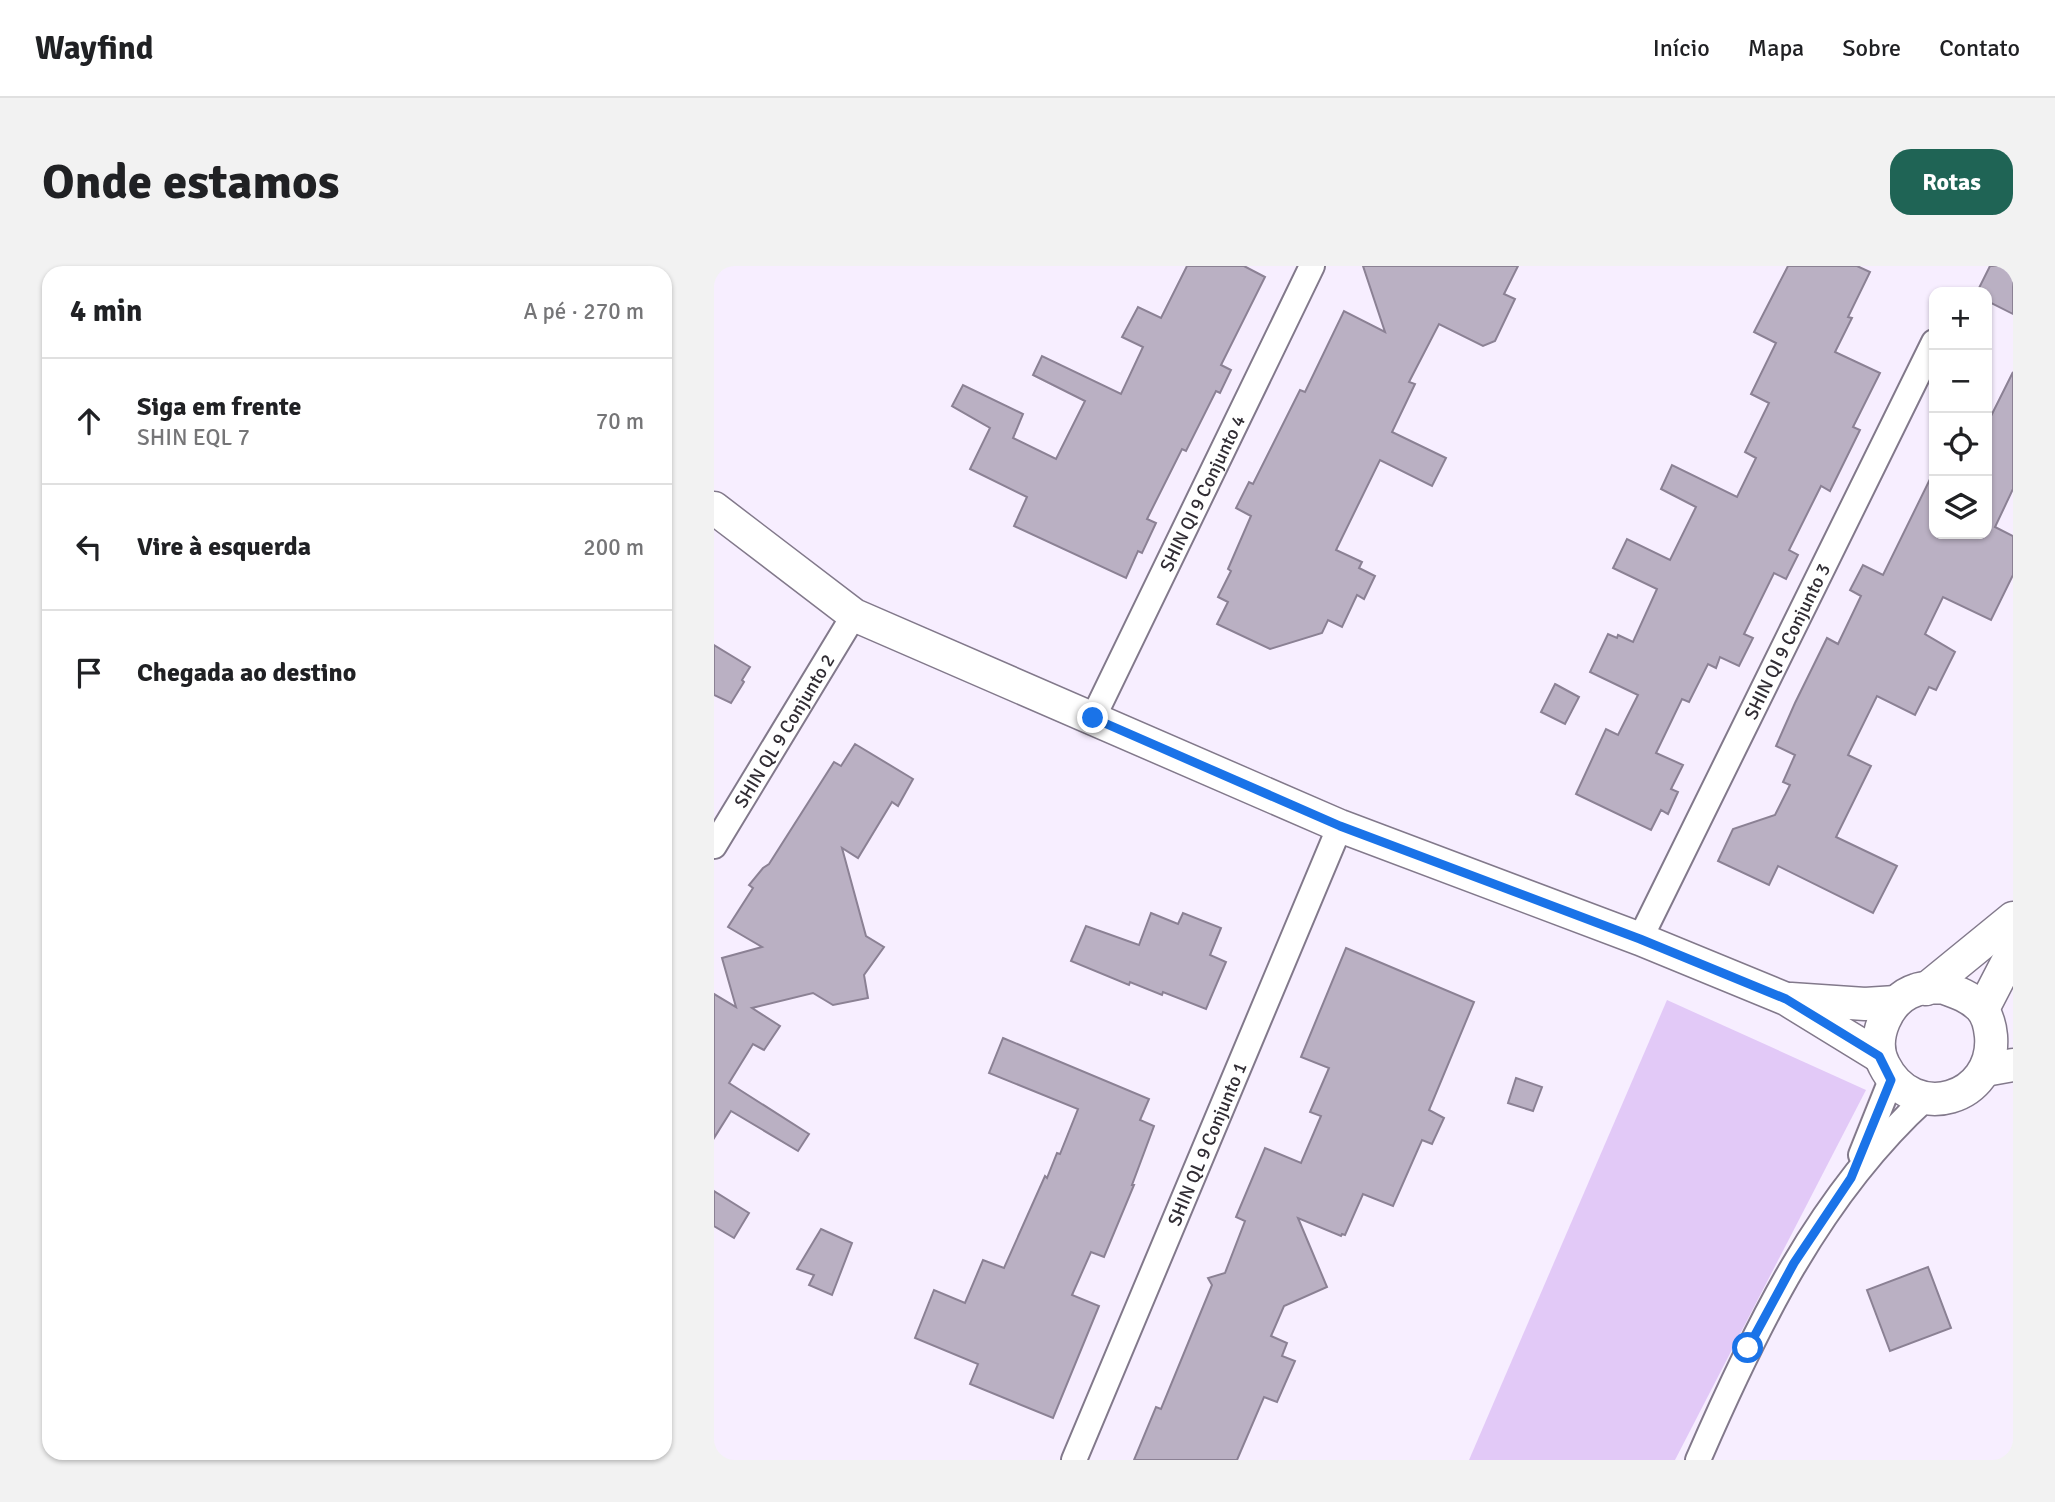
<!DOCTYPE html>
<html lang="pt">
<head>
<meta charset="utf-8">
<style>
  :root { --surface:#fff; --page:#f2f2f2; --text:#202124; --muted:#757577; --line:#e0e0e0; --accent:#1f6455 }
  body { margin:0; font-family:Signika,sans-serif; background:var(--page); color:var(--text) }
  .controls { position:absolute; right:21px; top:21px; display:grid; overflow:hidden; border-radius:14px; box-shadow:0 2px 5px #0004 }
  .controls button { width:63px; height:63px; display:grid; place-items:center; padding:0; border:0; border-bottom:2px solid var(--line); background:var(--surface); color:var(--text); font:35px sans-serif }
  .stop { position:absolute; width:21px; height:21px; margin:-16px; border:5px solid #1a73e8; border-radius:50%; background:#fff }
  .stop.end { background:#1a73e8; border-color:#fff; box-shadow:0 2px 7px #0008 }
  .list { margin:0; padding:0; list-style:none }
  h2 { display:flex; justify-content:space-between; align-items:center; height:91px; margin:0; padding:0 28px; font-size:30px }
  h2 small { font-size:23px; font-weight:400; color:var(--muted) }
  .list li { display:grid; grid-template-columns:46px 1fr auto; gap:21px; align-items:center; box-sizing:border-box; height:126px; padding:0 28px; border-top:2px solid var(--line) }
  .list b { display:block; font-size:26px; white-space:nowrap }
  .list p { margin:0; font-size:23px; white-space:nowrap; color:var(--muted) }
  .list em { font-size:23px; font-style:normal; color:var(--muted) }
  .icon { flex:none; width:38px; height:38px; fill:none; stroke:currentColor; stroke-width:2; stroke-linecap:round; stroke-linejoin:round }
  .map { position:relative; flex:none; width:1299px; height:1194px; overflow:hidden; border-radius:21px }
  header { display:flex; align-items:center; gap:42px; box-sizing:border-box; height:98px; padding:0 35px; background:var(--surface); border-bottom:2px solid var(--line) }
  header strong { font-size:33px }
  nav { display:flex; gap:38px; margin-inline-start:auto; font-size:24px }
  .intro { display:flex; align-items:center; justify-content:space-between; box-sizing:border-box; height:168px; padding:0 42px }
  h1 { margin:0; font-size:49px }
  .button { padding:18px 32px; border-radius:21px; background:var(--accent); color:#fff; font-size:24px; font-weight:700 }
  main { display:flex; gap:42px; padding:0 42px }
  aside { flex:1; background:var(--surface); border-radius:21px; box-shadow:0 2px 5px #0004 }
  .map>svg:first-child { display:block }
  .green { fill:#e2c9f7 }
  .building { fill:#bab0c3; stroke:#8b8194; stroke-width:2 }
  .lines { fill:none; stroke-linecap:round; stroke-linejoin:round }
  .minor-casing { stroke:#82798b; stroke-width:28 }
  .tertiary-casing { stroke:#82798b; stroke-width:35 }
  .minor { stroke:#fff; stroke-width:24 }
  .tertiary { stroke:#fff; stroke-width:32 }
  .route { stroke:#1a73e8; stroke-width:9 }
  .labels { text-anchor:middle; stroke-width:6; stroke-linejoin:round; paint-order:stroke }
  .street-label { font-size:19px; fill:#312d34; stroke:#fff }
</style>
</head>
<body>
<header>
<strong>Wayfind</strong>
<nav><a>Início</a><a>Mapa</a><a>Sobre</a><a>Contato</a></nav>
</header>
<div class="intro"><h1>Onde estamos</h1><a class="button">Rotas</a></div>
<main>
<aside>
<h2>4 min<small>A pé · 270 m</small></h2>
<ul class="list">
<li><svg class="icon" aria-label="ahead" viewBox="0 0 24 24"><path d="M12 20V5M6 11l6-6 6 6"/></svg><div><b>Siga em frente</b><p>SHIN EQL 7</p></div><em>70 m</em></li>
<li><svg class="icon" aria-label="left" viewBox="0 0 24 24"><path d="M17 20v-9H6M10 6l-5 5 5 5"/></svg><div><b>Vire à esquerda</b></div><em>200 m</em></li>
<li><svg class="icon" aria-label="arrive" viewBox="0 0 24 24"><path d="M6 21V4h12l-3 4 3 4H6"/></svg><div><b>Chegada ao destino</b></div></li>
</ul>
</aside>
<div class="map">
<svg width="1299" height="1194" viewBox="0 0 1299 1194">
  <rect width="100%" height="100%" fill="#f7eeff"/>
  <polygon class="green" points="953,734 1152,824 961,1194 755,1194"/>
  <g class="building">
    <polygon points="473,0 530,0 551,11 507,99 517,104 506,127 502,125 472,185 468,183 433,253 442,257 428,287 424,285 412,312 300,260 313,231 256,203 276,162 238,140 249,119 309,148 299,172 342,193 371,135 319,109 328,90 407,128 429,81 408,71 424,41 447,52"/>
    <polygon points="649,0 804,0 790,28 801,33 781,75 769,80 725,58 695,116 701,118 678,166 732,192 718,220 666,194 622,284 648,296 645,302 661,310 650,333 643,329 628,361 614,354 608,367 556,383 503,358 514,336 504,331 517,305 514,303 537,250 522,242 535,216 539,218 586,124 591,126 630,45 671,66"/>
    <polygon points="1074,0 1143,0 1156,6 1134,51 1138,52 1121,86 1166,107 1139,161 1146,164 1116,225 1107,220 1075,284 1084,289 1072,313 1060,307 1030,368 1039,372 1025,400 1006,391 1002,402 994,398 975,436 968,433 942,487 969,499 957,523 964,526 954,548 947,544 937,564 862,528 892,463 904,469 924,429 876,406 894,368 903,372 904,369 919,376 943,323 899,302 913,273 956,294 982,241 947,223 958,199 1023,231 1042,192 1031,186 1055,137 1037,128 1062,77 1040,66"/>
    <polygon points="1276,0 1299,0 1299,48 1273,35 1273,26 1263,26"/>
    <polygon points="1299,106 1299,223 1281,261 1299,270 1299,309 1277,354 1229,331 1211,368 1241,386 1222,424 1215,421 1201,449 1163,430 1134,489 1157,500 1122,571 1183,600 1159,647 1064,600 1055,619 1004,595 1019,563 1061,549 1076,519 1069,516 1081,489 1062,480 1081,437 1113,372 1124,378 1147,330 1136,324 1149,299 1169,309 1220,205 1220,268 1273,268 1273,158"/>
    <polygon points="0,379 36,401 28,414 30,416 17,437 0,429"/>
    <polygon points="841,418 865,431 851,458 827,446"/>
    <polygon points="141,478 199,513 184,540 178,536 144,592 128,582 152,670 170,681 150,709 154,732 119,739 99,727 38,742 66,760 50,784 39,778 15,817 95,868 84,885 17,845 0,872 0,728 22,741 8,692 48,681 14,661 39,622 35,619 49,602 55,598 120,496 127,500"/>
    <polygon points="437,647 464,658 469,647 507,662 496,689 512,696 492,743 449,726 448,729 416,716 415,719 357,695 372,660 425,679"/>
    <polygon points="632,682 760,736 715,844 730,852 718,878 708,874 679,940 649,928 631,969 628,968 627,970 584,952 613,1021 570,1040 557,1070 573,1077 568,1090 581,1095 563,1136 550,1131 523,1194 420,1194 442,1141 447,1143 498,1019 494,1012 511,1007 531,955 522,951 551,882 587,897 607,850 596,846 615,802 587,791"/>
    <polygon points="289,772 435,833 426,854 440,860 418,919 420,919 390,991 377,986 358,1029 385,1040 339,1152 256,1118 264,1098 201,1072 220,1024 251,1037 269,994 290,1002 331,910 333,912 343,887 346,888 364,843 275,807"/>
    <polygon points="802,812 828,821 819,845 794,837"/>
    <polygon points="0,925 35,947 20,972 0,960"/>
    <polygon points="107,963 138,977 118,1029 95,1019 100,1009 83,1003"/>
    <polygon points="1214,1001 1237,1062 1176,1085 1153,1024"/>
  </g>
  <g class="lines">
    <g class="minor-casing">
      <g id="minor">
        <path id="s1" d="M379,452L598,0"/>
        <path id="s2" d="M0,580L140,349"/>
        <path id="s3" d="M926,673L1220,76"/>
        <polyline points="1147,889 1177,814"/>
        <path id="s4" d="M360,1194L626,560"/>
        <path d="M984,1194C1041,1063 1105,929 1212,832"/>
      </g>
    </g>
    <g class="tertiary-casing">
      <g id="tertiary">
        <polyline points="0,242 140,349 626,560 926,673 1072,733 1165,790"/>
        <path d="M1228,721C1242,726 1255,730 1266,741C1273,748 1276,760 1277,770C1282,833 1200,859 1170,799C1156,773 1173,733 1202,724C1209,721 1220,722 1228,721Z"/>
        <polyline points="1212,723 1299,652"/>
        <polyline points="1077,733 1151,738 1182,736"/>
        <polyline points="1269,743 1299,685"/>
        <polyline points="1271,804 1299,799"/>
      </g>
    </g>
    <use href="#minor" class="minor"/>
    <use href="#tertiary" class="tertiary"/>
  </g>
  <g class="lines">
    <polyline class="route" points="379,452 626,560 926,673 1072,733 1165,790 1177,814 1137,912 1080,997 1034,1082"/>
  </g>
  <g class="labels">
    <g class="street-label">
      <text dy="7" stroke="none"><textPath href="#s1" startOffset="250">SHIN QI 9 Conjunto 4</textPath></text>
      <text dy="7" stroke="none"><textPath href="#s3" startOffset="332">SHIN QI 9 Conjunto 3</textPath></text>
      <text dy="7" stroke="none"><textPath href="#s2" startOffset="135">SHIN QL 9 Conjunto 2</textPath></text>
      <text dy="7" stroke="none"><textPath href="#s4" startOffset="343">SHIN QL 9 Conjunto 1</textPath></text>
    </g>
  </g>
</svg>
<div class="controls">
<button>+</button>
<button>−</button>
<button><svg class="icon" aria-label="locate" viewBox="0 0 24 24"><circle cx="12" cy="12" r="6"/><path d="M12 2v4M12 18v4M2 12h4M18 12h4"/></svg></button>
<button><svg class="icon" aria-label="layers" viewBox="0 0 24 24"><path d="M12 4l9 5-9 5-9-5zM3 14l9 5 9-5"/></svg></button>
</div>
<div class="stop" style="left:1034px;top:1082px"></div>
<div class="stop end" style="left:379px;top:452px"></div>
</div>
</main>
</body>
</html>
